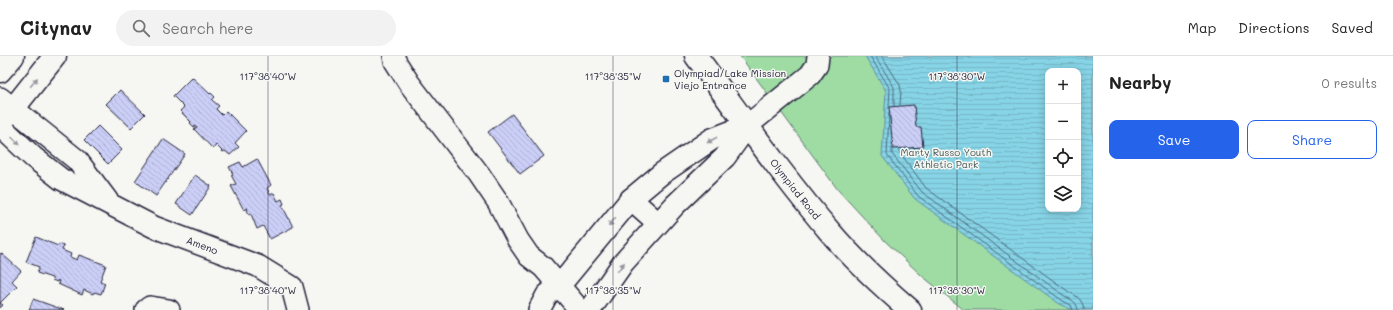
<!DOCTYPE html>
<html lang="en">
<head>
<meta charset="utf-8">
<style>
  :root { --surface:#fff; --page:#f2f2f2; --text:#222; --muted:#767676; --line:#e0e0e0; --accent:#2563eb }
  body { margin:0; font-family:Mali,sans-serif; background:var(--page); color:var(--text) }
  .controls { position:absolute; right:12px; top:12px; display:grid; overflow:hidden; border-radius:8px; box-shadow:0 2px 10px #0003 }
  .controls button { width:36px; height:36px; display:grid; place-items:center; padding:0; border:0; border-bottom:1px solid var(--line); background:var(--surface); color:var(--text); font:20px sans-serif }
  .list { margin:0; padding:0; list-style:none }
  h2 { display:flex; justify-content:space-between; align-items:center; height:52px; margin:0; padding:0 16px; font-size:17px }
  h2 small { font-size:13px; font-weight:400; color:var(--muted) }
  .actions { display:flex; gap:8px; padding:12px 16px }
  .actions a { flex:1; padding:9px 0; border:1px solid var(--accent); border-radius:8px; text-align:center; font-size:14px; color:var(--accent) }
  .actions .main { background:var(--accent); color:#fff }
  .icon { flex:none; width:22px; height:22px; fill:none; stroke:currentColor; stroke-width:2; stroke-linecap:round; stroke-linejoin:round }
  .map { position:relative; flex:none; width:1093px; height:254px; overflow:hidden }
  header { display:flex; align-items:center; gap:24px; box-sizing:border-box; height:56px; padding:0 20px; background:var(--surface); border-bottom:1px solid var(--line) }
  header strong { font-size:19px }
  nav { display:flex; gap:22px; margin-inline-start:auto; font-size:14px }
  .search { width:280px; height:36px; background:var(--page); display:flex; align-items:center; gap:10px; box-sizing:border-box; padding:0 14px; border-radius:22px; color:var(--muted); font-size:15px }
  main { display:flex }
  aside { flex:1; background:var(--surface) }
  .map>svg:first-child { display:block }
  .park { fill:#9edca4; stroke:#607f70; fill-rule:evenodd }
  .water { fill:url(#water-rules); stroke:#5f8da2; fill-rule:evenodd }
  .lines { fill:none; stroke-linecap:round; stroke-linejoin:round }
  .shore { stroke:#4a697f; stroke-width:1 }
  .building { fill:url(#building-back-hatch); stroke:#22223b }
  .minor-casing { stroke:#22223b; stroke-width:24 }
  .major-casing { stroke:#22223b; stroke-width:25 }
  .minor { stroke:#f6f6f2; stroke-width:21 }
  .major { stroke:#f6f6f2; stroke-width:22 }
  .oneway { fill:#9797a0 }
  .ticks { fill:none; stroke:#22223b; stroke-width:1; stroke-opacity:0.45 }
  .poi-dot { fill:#1f6fb2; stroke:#f6f6f2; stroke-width:1.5 }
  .labels { text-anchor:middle; stroke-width:3; stroke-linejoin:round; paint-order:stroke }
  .poi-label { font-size:10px; fill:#22223b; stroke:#f6f6f2; text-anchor:start }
  .park-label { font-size:10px; fill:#475a5a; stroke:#f6f6f2 }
  .street-label { font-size:10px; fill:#22223b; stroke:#f6f6f2 }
  .ticks-label { font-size:10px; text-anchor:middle; fill:#22223b; stroke:#f6f6f2; stroke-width:3; stroke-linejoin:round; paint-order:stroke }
</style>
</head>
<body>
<header>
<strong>Citynav</strong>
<div class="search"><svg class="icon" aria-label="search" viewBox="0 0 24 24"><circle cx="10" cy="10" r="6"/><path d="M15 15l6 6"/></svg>Search here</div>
<nav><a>Map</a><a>Directions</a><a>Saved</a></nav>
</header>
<main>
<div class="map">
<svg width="1093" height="254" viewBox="0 0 1093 254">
  <defs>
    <pattern id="water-rules" width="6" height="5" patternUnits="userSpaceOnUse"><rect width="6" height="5" fill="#87d4e6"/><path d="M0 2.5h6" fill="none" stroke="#74b6c6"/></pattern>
    <pattern id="building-back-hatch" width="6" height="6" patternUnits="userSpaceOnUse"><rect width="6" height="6" fill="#cbcff7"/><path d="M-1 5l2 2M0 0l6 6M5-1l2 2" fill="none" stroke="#aeb1d5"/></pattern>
  </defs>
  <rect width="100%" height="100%" fill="#f6f6f2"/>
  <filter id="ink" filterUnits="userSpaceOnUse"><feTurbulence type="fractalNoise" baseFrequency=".025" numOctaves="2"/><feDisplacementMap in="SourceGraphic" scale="8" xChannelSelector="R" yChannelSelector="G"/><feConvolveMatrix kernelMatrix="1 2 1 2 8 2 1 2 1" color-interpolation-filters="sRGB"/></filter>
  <g filter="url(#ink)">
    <path class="park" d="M740,0H1093V254H964L921,219L885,185L838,134ZM1048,15H1078V153H1048Z"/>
    <path class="water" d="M865,0H1093V254H1073L1061,249L915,143L882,100L886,35ZM1048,15H1078V153H1048Z"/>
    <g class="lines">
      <g class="shore">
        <polyline points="870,0 890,33 889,50"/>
        <polyline points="875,0 894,31 894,50"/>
        <polyline points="882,0 900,29 901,35 900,49"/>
        <polyline points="889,58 887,99 918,140 1063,245 1071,249 1073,254"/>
        <path d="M892,92V98L922,136L1066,241C1072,244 1077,246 1078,254"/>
        <path d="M898,94L926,132L1069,236C1077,240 1083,244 1084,254"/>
      </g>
    </g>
    <g class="building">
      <polygon points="192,21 210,38 211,37 215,41 212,44 219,50 216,53 222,59 226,55 246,75 235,87 239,91 230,99 225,95 223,96 216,89 213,93 194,73 197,71 196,70 194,71 190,67 191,66 180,55 184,51 173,40"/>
      <polygon points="120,34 145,58 131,72 106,48"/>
      <polygon points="914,49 916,71 921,71 923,91 893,93 889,51"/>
      <polygon points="512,58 544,100 520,118 488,76"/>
      <polygon points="98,70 122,94 108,108 84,84"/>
      <polygon points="163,83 185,98 156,140 135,125"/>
      <polygon points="257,103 271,129 267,132 270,139 274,137 278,145 282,143 284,148 282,149 293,171 270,183 263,170 257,173 251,158 249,159 247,153 248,152 244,154 231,130 236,128 231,119 233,118 229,111 240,106 243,111"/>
      <polygon points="195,119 211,130 192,159 176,148"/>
      <polygon points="36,181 58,190 59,188 64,190 62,194 71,198 70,201 77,204 79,199 106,209 100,225 105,227 101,238 94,236 93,238 84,234 82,239 58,228 59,225 58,224 57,226 52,224 52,222 37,217 39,211 26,206"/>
      <polygon points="1,197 21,215 12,225 17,230 0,247 3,249 0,252 0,198"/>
      <polygon points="33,243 64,254 29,254"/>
    </g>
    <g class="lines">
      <g class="minor-casing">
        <g id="minor">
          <polyline points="394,0 395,5 409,27 479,118 498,146 518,184 529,200 543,211 580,254"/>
          <polyline points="0,42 77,104 107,144"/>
          <path id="s1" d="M0,70L33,101L61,123L154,171L258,210L292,231L298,254"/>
          <polyline points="631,143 658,167"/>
          <polyline points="146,254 150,251 169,254"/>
          <polyline points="539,254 547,239 560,229 631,143 661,118 712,83 748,69"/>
          <polyline points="590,254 623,207 675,149 725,101 748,69 810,19 817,9 818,0"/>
        </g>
      </g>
      <g class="major-casing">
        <g id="major">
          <path id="s2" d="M696,0C740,59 783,121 831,177C855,205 882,230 910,254"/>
          <polyline points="0,15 13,0"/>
          <polyline points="0,67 13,53 55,0"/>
        </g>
      </g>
      <use href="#minor" class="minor"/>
      <use href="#major" class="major"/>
    </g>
    <defs><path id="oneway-solid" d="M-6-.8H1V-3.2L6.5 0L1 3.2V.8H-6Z"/></defs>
    <g class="oneway">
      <use href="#oneway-solid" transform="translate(34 26) rotate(-51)"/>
      <use href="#oneway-solid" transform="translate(712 84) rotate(151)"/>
      <use href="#oneway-solid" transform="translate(16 85) rotate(43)"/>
      <use href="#oneway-solid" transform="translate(612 166) rotate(129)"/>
      <use href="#oneway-solid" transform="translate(621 211) rotate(-53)"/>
    </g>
  </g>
  <path class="ticks" d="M268,0V254M613,0V254M957,0V254"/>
  <rect class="poi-dot" x="662" y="19" width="8" height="8" rx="2"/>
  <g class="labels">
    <g class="poi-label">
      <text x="674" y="21">Olympiad/Lake Mission<tspan x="674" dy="12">Viejo Entrance</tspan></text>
    </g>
    <g class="park-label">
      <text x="946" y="100">Marty Russo Youth<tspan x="946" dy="12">Athletic Park</tspan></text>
    </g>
    <g class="street-label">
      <text dy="4" stroke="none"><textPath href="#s2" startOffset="166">Olympiad Road</textPath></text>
      <text dy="4" stroke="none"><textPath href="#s1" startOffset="237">Ameno</textPath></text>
    </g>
  </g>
  <g class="ticks-label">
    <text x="268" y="24">117°38'40"W</text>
    <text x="613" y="24">117°38'35"W</text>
    <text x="957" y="24">117°38'30"W</text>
    <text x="268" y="238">117°38'40"W</text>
    <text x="613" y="238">117°38'35"W</text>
    <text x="957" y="238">117°38'30"W</text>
  </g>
</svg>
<div class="controls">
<button>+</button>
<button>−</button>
<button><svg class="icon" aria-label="locate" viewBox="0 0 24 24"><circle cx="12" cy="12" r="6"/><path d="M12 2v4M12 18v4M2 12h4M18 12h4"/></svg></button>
<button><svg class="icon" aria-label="layers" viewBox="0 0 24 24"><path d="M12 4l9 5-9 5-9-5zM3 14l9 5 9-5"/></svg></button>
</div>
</div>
<aside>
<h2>Nearby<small>0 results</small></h2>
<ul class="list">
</ul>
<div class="actions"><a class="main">Save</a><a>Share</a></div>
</aside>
</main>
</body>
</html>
